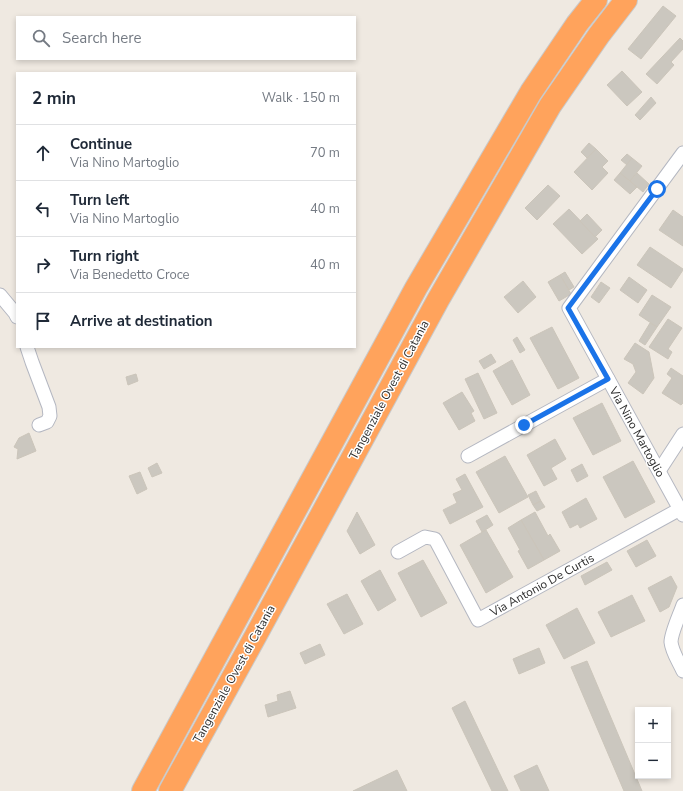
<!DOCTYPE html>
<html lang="en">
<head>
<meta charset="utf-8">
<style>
  :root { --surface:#fff; --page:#f6f6f7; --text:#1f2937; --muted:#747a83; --line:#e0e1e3 }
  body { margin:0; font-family:"Nunito Sans",sans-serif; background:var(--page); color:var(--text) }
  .controls { position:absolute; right:12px; bottom:12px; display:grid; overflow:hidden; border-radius:0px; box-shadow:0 2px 6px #0003 }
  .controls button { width:36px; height:36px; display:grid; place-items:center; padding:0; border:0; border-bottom:1px solid var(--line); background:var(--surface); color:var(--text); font:20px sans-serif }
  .stop { position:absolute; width:12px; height:12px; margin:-9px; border:3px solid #1a73e8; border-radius:50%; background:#fff }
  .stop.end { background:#1a73e8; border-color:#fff; box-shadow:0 1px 4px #0008 }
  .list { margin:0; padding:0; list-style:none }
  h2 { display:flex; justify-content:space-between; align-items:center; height:52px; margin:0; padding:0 16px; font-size:17px }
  h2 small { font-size:13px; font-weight:400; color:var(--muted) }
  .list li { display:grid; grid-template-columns:26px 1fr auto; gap:12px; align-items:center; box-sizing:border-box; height:56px; padding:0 16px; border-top:1px solid var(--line) }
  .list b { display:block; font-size:15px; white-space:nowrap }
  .list p { margin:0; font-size:13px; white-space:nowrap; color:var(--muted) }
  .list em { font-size:13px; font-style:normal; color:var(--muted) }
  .icon { flex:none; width:22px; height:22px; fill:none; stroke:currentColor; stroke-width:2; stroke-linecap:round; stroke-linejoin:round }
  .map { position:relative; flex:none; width:683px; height:791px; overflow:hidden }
  .search { position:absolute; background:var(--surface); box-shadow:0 2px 6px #0003; left:16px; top:16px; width:340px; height:44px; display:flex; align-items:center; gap:10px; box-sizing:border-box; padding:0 14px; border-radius:0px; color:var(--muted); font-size:15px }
  .panel { position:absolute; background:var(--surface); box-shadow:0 2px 6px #0003; left:16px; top:72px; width:340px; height:276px; border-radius:0px }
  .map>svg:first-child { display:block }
  .building { fill:#cbc7bf; stroke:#cbc5ba }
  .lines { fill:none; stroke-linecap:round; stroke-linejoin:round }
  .street-casing { stroke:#b4b7c1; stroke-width:15 }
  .highway-casing { stroke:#c9c9c9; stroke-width:24 }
  .street { stroke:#fff; stroke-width:13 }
  .highway { stroke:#ffa35c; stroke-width:22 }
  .route { stroke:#1a73e8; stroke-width:5 }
  .labels { text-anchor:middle; stroke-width:3; stroke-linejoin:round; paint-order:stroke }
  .street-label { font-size:12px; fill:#2e2e2e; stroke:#fff }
</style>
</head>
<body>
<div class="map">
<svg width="683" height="791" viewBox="0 0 683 791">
  <rect width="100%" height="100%" fill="#efe9e1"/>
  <g class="building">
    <polygon points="663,6 676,16 641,59 628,49"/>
    <polygon points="680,38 683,41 683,49 671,62 674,65 657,84 646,74"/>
    <polygon points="622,71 642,92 627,106 607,85"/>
    <polygon points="651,97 656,103 640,120 635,115"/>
    <polygon points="589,143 596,149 587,158 581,152"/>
    <polygon points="596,149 608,161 602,167 608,173 592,190 574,172"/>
    <polygon points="627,154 632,158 627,165 621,160"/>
    <polygon points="632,158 642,166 630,181 620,173"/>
    <polygon points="620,173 637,187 630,194 614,180"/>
    <polygon points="637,173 649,184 643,192 630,181"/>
    <polygon points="548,185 560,196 537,220 525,208"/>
    <polygon points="569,209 598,239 582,254 553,224"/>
    <polygon points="673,210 683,217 683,246 659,230"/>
    <polygon points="587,214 602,230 595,237 580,221"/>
    <polygon points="650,247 683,269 683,270 671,288 637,265"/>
    <polygon points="565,272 574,287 569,290 560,275"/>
    <polygon points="560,275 571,294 559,301 548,282"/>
    <polygon points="629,277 647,290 638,303 620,290"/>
    <polygon points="523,281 536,297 518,313 504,297"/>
    <polygon points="601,282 610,288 599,303 591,297"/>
    <polygon points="652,295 671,307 657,327 639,315"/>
    <polygon points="668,319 682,328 668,349 672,352 668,359 649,347"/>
    <polygon points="650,323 657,327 645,345 639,341"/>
    <polygon points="552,327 579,378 558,389 530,338"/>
    <polygon points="517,337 525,350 520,353 513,340"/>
    <polygon points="635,343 649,352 654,378 643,394 628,383 636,372 633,364 624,359"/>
    <polygon points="491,354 496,362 484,369 479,361"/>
    <polygon points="512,360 530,395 512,405 493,371"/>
    <polygon points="671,368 683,376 683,403 681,405 662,393 672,378 667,374"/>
    <polygon points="478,373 497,413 484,419 465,379"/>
    <polygon points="136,374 138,381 128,385 126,377"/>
    <polygon points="462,392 474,411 471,413 475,421 459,430 443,403"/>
    <polygon points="602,403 621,441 593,455 573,418"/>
    <polygon points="29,433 36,451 17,459 18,449 14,447 19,438"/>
    <polygon points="555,439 566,459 551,468 557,479 544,486 527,455"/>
    <polygon points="505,456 528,497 499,513 476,472"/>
    <polygon points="633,461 655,502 625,518 603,477"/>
    <polygon points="157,463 162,473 152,477 148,468"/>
    <polygon points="582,464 588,476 577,482 571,470"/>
    <polygon points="140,472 147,489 137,494 129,476"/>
    <polygon points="465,474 483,507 450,524 443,510 457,503 453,494 462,490 456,479"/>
    <polygon points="536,491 541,501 533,505 528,495"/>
    <polygon points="586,498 597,519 580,528 578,524 570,528 562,512"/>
    <polygon points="541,501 545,507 537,511 533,505"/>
    <polygon points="357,512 375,545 360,554 347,531"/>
    <polygon points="535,512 548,536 550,534 560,551 544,560 521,520"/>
    <polygon points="487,515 493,525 482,532 476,521"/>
    <polygon points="521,520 544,560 528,569 518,551 520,550 508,528"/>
    <polygon points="486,530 513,577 486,593 460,545"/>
    <polygon points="647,540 656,556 636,567 627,551"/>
    <polygon points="423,560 447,603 421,617 398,573"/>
    <polygon points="607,562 612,570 585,585 581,576"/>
    <polygon points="380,570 396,600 378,611 361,581"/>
    <polygon points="671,576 677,587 669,607 660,612 648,588"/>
    <polygon points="347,594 363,624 344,634 327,604"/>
    <polygon points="632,595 645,621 611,637 598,612"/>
    <polygon points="577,608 595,643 564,659 546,625"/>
    <polygon points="320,644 325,655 305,664 300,653"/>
    <polygon points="539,648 545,663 519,674 513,659"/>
    <polygon points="587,661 642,791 624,791 571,667"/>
    <polygon points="290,691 296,708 268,717 265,705 278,701 277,695"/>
    <polygon points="465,701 508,791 492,791 452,708"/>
    <polygon points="537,765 549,791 521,791 514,776"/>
    <polygon points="397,770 407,791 353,791"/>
  </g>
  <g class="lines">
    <g class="street-casing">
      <g id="street">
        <polyline points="683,153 569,308 683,515"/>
        <polyline points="0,295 15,313 17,317"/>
        <polyline points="27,347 32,362 49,407 50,416 47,422 39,425"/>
        <polyline points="468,456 608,379"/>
        <polyline points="659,471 683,434"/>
        <polyline points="398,552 425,537 435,539 478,620 680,509"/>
        <path d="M683,605C680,614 671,633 671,642C672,652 679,662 683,671"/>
      </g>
    </g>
    <g class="highway-casing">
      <g id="highway">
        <polyline points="143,791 416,288 531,92 577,24 596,0"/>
        <polyline points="170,791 255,637 438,300 550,106 599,35 626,0"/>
      </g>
    </g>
    <use href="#street" class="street"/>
    <use href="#highway" class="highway"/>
  </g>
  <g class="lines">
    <polyline class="route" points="524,425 608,379 568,308 657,189"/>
  </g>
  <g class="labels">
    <g class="street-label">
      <text transform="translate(389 390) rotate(-62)" y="4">Tangenziale Ovest di Catania</text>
      <text transform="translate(637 432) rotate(61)" y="4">Via Nino Martoglio</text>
      <text transform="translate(542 585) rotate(-29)" y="4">Via Antonio De Curtis</text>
      <text transform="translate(234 674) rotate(-61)" y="4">Tangenziale Ovest di Catania</text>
    </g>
  </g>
</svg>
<div class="controls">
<button>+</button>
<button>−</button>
</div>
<div class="stop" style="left:657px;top:189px"></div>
<div class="stop end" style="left:524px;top:425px"></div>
<div class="search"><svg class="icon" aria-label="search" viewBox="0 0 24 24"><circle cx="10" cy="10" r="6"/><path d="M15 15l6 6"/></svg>Search here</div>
<section class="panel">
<h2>2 min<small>Walk · 150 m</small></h2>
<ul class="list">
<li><svg class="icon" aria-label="ahead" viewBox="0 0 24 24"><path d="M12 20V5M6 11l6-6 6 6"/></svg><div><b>Continue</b><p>Via Nino Martoglio</p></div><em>70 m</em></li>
<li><svg class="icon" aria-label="left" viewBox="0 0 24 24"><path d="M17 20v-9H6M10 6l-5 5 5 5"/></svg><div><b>Turn left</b><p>Via Nino Martoglio</p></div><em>40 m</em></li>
<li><svg class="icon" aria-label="right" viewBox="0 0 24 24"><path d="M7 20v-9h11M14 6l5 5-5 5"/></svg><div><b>Turn right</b><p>Via Benedetto Croce</p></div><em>40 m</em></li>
<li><svg class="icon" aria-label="arrive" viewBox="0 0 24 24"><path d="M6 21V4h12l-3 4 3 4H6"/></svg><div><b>Arrive at destination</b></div></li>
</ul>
</section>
</div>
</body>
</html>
